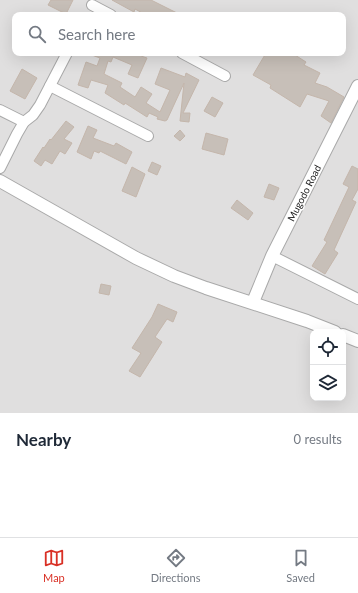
<!DOCTYPE html>
<html lang="en">
<head>
<meta charset="utf-8">
<style>
  :root { --surface:#fff; --page:#f2f2f3; --text:#1f2937; --muted:#747a83; --line:#e0e1e3; --accent:#d93025 }
  body { margin:0; font-family:Lato,sans-serif; background:var(--page); color:var(--text) }
  .controls { position:absolute; right:12px; bottom:12px; display:grid; overflow:hidden; border-radius:8px; box-shadow:0 4px 16px #0002 }
  .controls button { width:36px; height:36px; display:grid; place-items:center; padding:0; border:0; border-bottom:1px solid var(--line); background:var(--surface); color:var(--text); font:20px sans-serif }
  .list { margin:0; padding:0; list-style:none }
  h2 { display:flex; justify-content:space-between; align-items:center; height:52px; margin:0; padding:0 16px; font-size:17px }
  h2 small { font-size:13px; font-weight:400; color:var(--muted) }
  .icon { flex:none; width:22px; height:22px; fill:none; stroke:currentColor; stroke-width:2; stroke-linecap:round; stroke-linejoin:round }
  .map { position:relative; flex:none; width:358px; height:413px; overflow:hidden }
  .search { position:absolute; background:var(--surface); box-shadow:0 4px 16px #0002; left:12px; right:12px; top:12px; height:44px; display:flex; align-items:center; gap:10px; box-sizing:border-box; padding:0 14px; border-radius:8px; color:var(--muted); font-size:15px }
  .sheet { height:124px; background:var(--surface) }
  nav { display:flex; justify-content:space-around; align-items:center; box-sizing:border-box; height:56px; border-top:1px solid var(--line); background:var(--surface); font-size:11px; color:var(--muted) }
  nav a { display:grid; justify-items:center; gap:2px }
  nav .on { color:var(--accent) }
  .map>svg:first-child { display:block }
  .residential { fill:#e0dfdf; fill-rule:evenodd }
  .building { fill:#c7bfb8; stroke:#c4b6ab }
  .lines { fill:none; stroke-linecap:round; stroke-linejoin:round }
  .minor-casing { stroke:#a9a9a9; stroke-width:12 }
  .tertiary-casing { stroke:#a9a9a9; stroke-width:14 }
  .minor { stroke:#fff; stroke-width:10 }
  .tertiary { stroke:#fff; stroke-width:12 }
  .labels { text-anchor:middle; stroke-width:3; stroke-linejoin:round; paint-order:stroke }
  .street-label { font-size:10px; fill:#222; stroke:#fff }
</style>
</head>
<body>
<div class="map">
<svg width="358" height="413" viewBox="0 0 358 413">
  <rect width="100%" height="100%" fill="#f2efe9"/>
  <path class="residential" d="M0,0H358V413H0ZM15,15H343V53H15ZM313,332H343V398H313Z"/>
  <g class="building">
    <polygon points="51,0 73,0 66,14 48,5"/>
    <polygon points="112,0 151,0 181,15 146,15 135,9 134,12"/>
    <polygon points="90,53 142,53 141,56 147,58 138,78 128,74 132,65 113,57 111,62 108,61 104,74 122,83 120,87 135,97 141,87 152,94 146,103 160,112 170,90 155,84 161,68 185,77 186,73 199,80 183,113 190,113 189,122 180,121 184,83 167,120 165,121 157,119 158,117 149,113 147,117 125,103 124,105 105,93 108,85 91,80 88,88 78,85 86,62 97,66 100,58 89,54"/>
    <polygon points="266,53 296,53 295,55 306,62 304,65 320,73 315,83 327,87 344,97 331,123 321,116 329,101 307,94 300,107 270,88 271,85 253,75"/>
    <polygon points="22,69 37,78 25,99 10,91"/>
    <polygon points="212,97 223,103 215,117 204,111"/>
    <polygon points="66,121 74,127 64,139 72,143 65,154 60,151 52,164 45,160 41,166 34,161 43,147 44,148 50,139 51,140"/>
    <polygon points="88,126 97,130 93,138 114,146 116,143 132,152 126,164 100,151 99,153 94,151 91,159 77,152"/>
    <polygon points="180,130 185,136 180,141 174,136"/>
    <polygon points="206,133 228,139 224,155 202,149"/>
    <polygon points="152,162 161,166 157,175 148,171"/>
    <polygon points="352,166 358,169 358,189 352,200 356,202 334,250 338,253 325,274 312,266 327,242 324,240 349,187 343,184"/>
    <polygon points="132,167 145,174 136,197 122,191"/>
    <polygon points="269,184 279,188 274,200 264,197"/>
    <polygon points="237,200 253,213 248,220 231,208"/>
    <polygon points="101,284 111,286 109,295 99,293"/>
    <polygon points="158,304 177,312 173,322 167,319 155,337 162,342 140,377 129,371 141,353 132,348 152,317"/>
  </g>
  <g class="lines">
    <g class="minor-casing">
      <g id="minor">
        <polyline points="92,5 111,15"/>
        <polyline points="182,53 225,76"/>
        <polyline points="50,86 148,136"/>
        <polyline points="0,110 24,122"/>
        <polyline points="0,168 17,134 24,122 33,115 40,105 67,53"/>
        <polyline points="272,256 358,299"/>
      </g>
    </g>
    <g class="tertiary-casing">
      <g id="tertiary">
        <polyline points="0,181 136,258 174,276 206,288 307,321 335,332"/>
        <polyline points="253,302 272,256 358,86"/>
        <polyline points="343,335 358,341"/>
      </g>
    </g>
    <use href="#minor" class="minor"/>
    <use href="#tertiary" class="tertiary"/>
  </g>
  <g class="labels">
    <g class="street-label">
      <text transform="translate(304 193) rotate(-63)" y="4">Mugodo Road</text>
    </g>
  </g>
</svg>
<div class="controls">
<button><svg class="icon" aria-label="locate" viewBox="0 0 24 24"><circle cx="12" cy="12" r="6"/><path d="M12 2v4M12 18v4M2 12h4M18 12h4"/></svg></button>
<button><svg class="icon" aria-label="layers" viewBox="0 0 24 24"><path d="M12 4l9 5-9 5-9-5zM3 14l9 5 9-5"/></svg></button>
</div>
<div class="search"><svg class="icon" aria-label="search" viewBox="0 0 24 24"><circle cx="10" cy="10" r="6"/><path d="M15 15l6 6"/></svg>Search here</div>
</div>
<section class="sheet">
<h2>Nearby<small>0 results</small></h2>
<ul class="list">
</ul>
</section>
<nav>
<a class="on"><svg class="icon" aria-label="map" viewBox="0 0 24 24"><path d="M3 6l6-2 6 2 6-2v14l-6 2-6-2-6 2zM9 4v14M15 6v14"/></svg>Map</a>
<a><svg class="icon" aria-label="directions" viewBox="0 0 24 24"><path d="M12 3l9 9-9 9-9-9zM9 14v-3h6M13 9l2 2-2 2"/></svg>Directions</a>
<a><svg class="icon" aria-label="saved" viewBox="0 0 24 24"><path d="M7 4h10v16l-5-4-5 4z"/></svg>Saved</a>
</nav>
</body>
</html>
